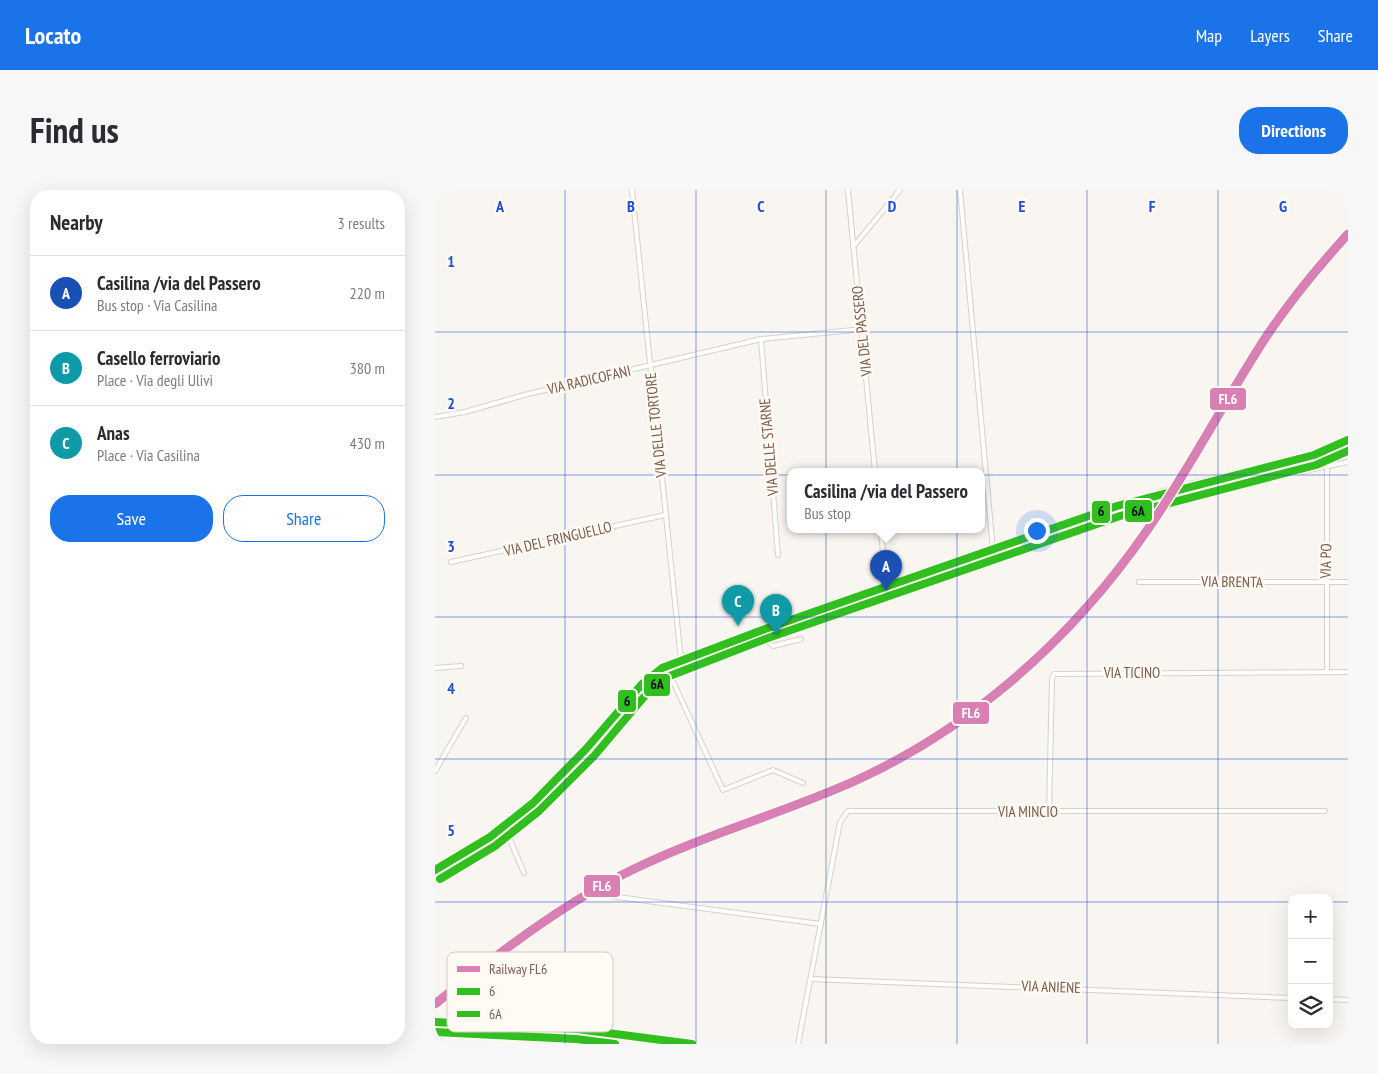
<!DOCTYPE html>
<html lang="en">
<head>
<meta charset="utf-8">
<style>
  :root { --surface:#fff; --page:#f7f7f7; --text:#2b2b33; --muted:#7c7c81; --line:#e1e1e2; --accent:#1a73e8 }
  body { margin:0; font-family:"PT Sans Narrow",sans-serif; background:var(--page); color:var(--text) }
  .controls { position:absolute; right:15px; bottom:15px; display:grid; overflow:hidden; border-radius:10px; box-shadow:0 5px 20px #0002 }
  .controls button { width:45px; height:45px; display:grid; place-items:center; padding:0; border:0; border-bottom:1px solid var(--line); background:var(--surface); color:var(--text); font:25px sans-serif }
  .you { position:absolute; left:601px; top:340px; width:18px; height:18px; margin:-12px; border:4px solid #fff; border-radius:50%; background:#1a73e8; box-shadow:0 0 0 8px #1a73e833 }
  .badge { display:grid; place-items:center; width:32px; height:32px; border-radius:50%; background:var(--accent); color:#fff; font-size:16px; font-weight:700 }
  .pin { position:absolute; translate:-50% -41px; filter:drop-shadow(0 1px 2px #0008) }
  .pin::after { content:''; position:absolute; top:26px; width:18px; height:15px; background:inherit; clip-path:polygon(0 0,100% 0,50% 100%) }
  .popup { position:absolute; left:352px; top:278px; width:198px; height:65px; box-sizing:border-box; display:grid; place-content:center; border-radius:10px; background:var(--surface); filter:drop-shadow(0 1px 4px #0005); font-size:16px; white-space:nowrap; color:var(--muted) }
  .popup b { font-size:19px; color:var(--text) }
  .popup::after { content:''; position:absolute; left:50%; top:100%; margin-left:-10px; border:10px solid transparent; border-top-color:var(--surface) }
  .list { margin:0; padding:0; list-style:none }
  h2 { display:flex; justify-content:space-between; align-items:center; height:65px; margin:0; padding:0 20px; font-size:21px }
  h2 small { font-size:16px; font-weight:400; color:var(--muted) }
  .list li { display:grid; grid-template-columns:32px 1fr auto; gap:15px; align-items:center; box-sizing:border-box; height:75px; padding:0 20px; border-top:1px solid var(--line) }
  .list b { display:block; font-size:19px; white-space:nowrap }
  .list p { margin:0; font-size:16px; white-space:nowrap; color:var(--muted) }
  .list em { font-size:16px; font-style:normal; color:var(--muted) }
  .actions { display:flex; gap:10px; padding:15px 20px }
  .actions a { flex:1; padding:11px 0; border:1px solid var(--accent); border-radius:20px; text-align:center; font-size:18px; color:var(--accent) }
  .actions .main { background:var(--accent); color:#fff }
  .icon { flex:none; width:28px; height:28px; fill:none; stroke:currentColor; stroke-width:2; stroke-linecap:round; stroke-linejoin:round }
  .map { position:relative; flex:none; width:913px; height:854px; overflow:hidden; border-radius:20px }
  header { display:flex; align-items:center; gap:30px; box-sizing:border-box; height:70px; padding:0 25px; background:var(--accent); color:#fff }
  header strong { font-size:24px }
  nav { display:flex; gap:28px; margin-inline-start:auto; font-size:18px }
  .intro { display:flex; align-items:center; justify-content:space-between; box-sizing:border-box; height:120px; padding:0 30px }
  h1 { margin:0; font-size:35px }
  .button { padding:12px 22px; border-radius:20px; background:var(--accent); color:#fff; font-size:18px; font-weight:700 }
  main { display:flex; gap:30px; padding:0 30px }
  aside { flex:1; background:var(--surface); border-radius:20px; box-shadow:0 5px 20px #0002 }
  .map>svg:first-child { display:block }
  .grass { fill:url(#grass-tufts) }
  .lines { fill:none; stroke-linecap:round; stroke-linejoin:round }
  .minor-casing { stroke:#d7d1cb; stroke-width:6 }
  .primary-casing { stroke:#dad1cc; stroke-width:9 }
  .minor { stroke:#fefefd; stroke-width:4 }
  .primary { stroke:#f3eee8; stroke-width:6 }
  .rail { stroke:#e6e3e7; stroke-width:1; stroke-dasharray:8 5; stroke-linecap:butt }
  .primary-bridge-casing { stroke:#dad1cc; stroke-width:9; stroke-linecap:butt }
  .primary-bridge { stroke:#f3eee8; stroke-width:6 }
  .bus-1-casing { stroke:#fffaf3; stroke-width:11 }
  .bus-2-casing { stroke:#fffaf3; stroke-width:11 }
  .bus-1 { stroke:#31be1f; stroke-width:8 }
  .bus-2 { stroke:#31be1f; stroke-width:8 }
  .rail-1-casing { stroke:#fffaf3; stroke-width:12 }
  .rail-1 { stroke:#d880b4; stroke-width:9 }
  .grid { fill:none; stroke:#1d4ed8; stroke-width:1; stroke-opacity:0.55 }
  .labels { text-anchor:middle; stroke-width:5; stroke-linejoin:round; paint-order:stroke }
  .street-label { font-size:15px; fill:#7a5c4d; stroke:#fffaf3 }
  .key { fill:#fffaf3; stroke:#d7cbc1; stroke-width:1 }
  .key-label { font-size:14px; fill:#7a5c4d }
  .grid-label { font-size:16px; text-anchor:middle; font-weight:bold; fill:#1d4ed8; stroke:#fffaf3; stroke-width:5; stroke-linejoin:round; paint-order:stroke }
  .line-badge { stroke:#fffaf3; stroke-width:2 }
  .badge-label { font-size:14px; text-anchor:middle; font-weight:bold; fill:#fff }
  .pale-badge-label { font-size:14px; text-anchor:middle; font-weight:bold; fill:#111 }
</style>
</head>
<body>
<header>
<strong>Locato</strong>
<nav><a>Map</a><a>Layers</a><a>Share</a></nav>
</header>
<div class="intro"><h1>Find us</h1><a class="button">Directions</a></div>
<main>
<aside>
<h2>Nearby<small>3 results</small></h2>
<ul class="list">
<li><span class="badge" style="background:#1a4fb4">A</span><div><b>Casilina /via del Passero</b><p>Bus stop · Via Casilina</p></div><em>220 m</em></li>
<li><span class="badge" style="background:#0f9aa8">B</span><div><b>Casello ferroviario</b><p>Place · Via degli Ulivi</p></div><em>380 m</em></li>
<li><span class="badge" style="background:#0f9aa8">C</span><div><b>Anas</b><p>Place · Via Casilina</p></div><em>430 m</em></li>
</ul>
<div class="actions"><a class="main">Save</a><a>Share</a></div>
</aside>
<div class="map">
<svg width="913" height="854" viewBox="0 0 913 854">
  <defs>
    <pattern id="grass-tufts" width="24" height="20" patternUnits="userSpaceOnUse" patternTransform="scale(1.25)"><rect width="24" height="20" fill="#e7f0db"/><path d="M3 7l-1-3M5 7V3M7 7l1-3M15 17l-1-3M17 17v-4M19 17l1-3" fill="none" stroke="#c0c6b4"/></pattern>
  </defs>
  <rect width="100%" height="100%" fill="#f9f5f0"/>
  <polygon class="grass" points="292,456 284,464 224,491 111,614 46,663 0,688 0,683 57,649 103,614 152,564 219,487 236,477"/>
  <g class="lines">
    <g class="minor-casing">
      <g id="minor">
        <polyline points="197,0 246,470"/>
        <polyline points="413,0 440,282"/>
        <polyline points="525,0 558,360"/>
        <polyline points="418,57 465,0"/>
        <polyline points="326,149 343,365"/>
        <polyline points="0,227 30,222 89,205 326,149 428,139"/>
        <polyline points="809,294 913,272"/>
        <polyline points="446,340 451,397"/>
        <polyline points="16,372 230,325"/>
        <polyline points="704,392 913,392"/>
        <polyline points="330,439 333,452 338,456 366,449"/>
        <polyline points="0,478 26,476"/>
        <polyline points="892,482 892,261"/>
        <polyline points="235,485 288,600 338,580 368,593"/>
        <polyline points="0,581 31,528"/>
        <polyline points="614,622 617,488 619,484 913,482"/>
        <polyline points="73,645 89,683"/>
        <polyline points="0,690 38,669 110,616 222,493 332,447"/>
        <polyline points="167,705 386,734"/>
        <polyline points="376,789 857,808"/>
        <polyline points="894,809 913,810"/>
        <polyline points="0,832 142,839 257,854"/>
        <polyline points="0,842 7,854"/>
        <polyline points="363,854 405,632 413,621 890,621"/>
      </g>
    </g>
    <g class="primary-casing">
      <g id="primary">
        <polyline points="757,295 879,265 913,250"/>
        <polyline points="0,680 55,647 98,613 151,559 207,494 227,478 330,439 726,303"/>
      </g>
    </g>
    <use href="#minor" class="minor"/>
    <use href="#primary" class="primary"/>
    <path class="rail" d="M0,810C63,761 126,710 199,676C265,646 333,625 400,597C458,573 515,539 563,499C620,451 671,396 712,335C778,236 828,126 913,40"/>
    <g class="primary-bridge-casing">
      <polyline id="primary-bridge" points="726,303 757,295"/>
    </g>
    <use href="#primary-bridge" class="primary-bridge"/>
    <g class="bus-1-casing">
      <g id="bus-1">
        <polyline points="0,680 55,647 98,613 151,559 207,494 227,478 330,439 682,316 879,265 913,250"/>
        <polyline points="0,832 142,839 257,854"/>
      </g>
    </g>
    <g class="bus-2-casing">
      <g id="bus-2">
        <polyline points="5,689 60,656 104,621 159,566 214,501 232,487 333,448 685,326 881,275 913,261"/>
        <polyline points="0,842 141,849 180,854"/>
      </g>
    </g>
    <use href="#bus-1" class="bus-1"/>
    <use href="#bus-2" class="bus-2"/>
    <g class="rail-1-casing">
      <path id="rail-1" d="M0,814C63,764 126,714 199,679C271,644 349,623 422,590C472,567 520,537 563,502C620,456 671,400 713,339C755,278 789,212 829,150C854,112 882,78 913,44"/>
    </g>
    <use href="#rail-1" class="rail-1"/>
  </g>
  <path class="grid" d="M130,0V854M261,0V854M391,0V854M522,0V854M652,0V854M783,0V854M0,142H913M0,285H913M0,427H913M0,569H913M0,712H857M894,712H913"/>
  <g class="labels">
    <g class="street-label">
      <text transform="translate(427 141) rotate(-96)" y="5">VIA DEL PASSERO</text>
      <text transform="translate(154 190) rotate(-13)" y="5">VIA RADICOFANI</text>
      <text transform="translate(221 235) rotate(-96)" y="5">VIA DELLE TORTORE</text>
      <text transform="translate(334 257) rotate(-95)" y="5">VIA DELLE STARNE</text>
      <text transform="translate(123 349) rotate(-13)" y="5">VIA DEL FRINGUELLO</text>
      <text transform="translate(891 371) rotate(-89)" y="5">VIA PO</text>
      <text transform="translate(797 392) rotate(1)" y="5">VIA BRENTA</text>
      <text x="697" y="488">VIA TICINO</text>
      <text x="593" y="627">VIA MINCIO</text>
      <text transform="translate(616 797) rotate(2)" y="5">VIA ANIENE</text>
    </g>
  </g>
  <rect x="12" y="762" width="166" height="80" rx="8" class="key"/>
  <rect x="22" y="776" width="23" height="6" fill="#d880b4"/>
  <rect x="22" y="798" width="23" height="7" fill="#31be1f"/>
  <rect x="22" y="821" width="23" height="6" fill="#31be1f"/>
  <g class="key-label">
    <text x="54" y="784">Railway FL6</text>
    <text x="54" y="806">6</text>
    <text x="54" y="829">6A</text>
  </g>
  <g class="grid-label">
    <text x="65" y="22">A</text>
    <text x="196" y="22">B</text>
    <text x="326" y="22">C</text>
    <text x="457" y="22">D</text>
    <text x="587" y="22">E</text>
    <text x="717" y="22">F</text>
    <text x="848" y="22">G</text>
    <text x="16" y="77">1</text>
    <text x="16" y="219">2</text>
    <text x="16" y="362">3</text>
    <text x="16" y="504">4</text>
    <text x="16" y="646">5</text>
  </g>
  <g class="line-badge">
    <rect x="774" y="197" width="38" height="24" rx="5" fill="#d880b4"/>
    <rect x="689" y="309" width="29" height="24" rx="5" fill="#31be1f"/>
    <rect x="656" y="310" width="20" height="24" rx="5" fill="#31be1f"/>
    <rect x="208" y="483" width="28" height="24" rx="5" fill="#31be1f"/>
    <rect x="182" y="499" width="20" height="24" rx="5" fill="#31be1f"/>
    <rect x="517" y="511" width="38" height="24" rx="5" fill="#d880b4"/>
    <rect x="148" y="684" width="38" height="24" rx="5" fill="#d880b4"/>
  </g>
  <g class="badge-label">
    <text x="793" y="214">FL6</text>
    <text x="536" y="528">FL6</text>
    <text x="167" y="701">FL6</text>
  </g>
  <g class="pale-badge-label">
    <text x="703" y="326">6A</text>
    <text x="666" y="326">6</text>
    <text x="222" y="499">6A</text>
    <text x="192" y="516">6</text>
  </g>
</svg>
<div class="controls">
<button>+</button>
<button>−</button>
<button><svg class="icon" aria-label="layers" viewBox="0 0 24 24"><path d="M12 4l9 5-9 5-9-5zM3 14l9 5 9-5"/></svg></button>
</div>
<div class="you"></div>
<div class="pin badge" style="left:451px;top:401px;background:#1a4fb4">A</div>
<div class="popup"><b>Casilina /via del Passero</b>Bus stop</div>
<div class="pin badge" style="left:341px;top:445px;background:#0f9aa8">B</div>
<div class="pin badge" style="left:303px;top:436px;background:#0f9aa8">C</div>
</div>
</main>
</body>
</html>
